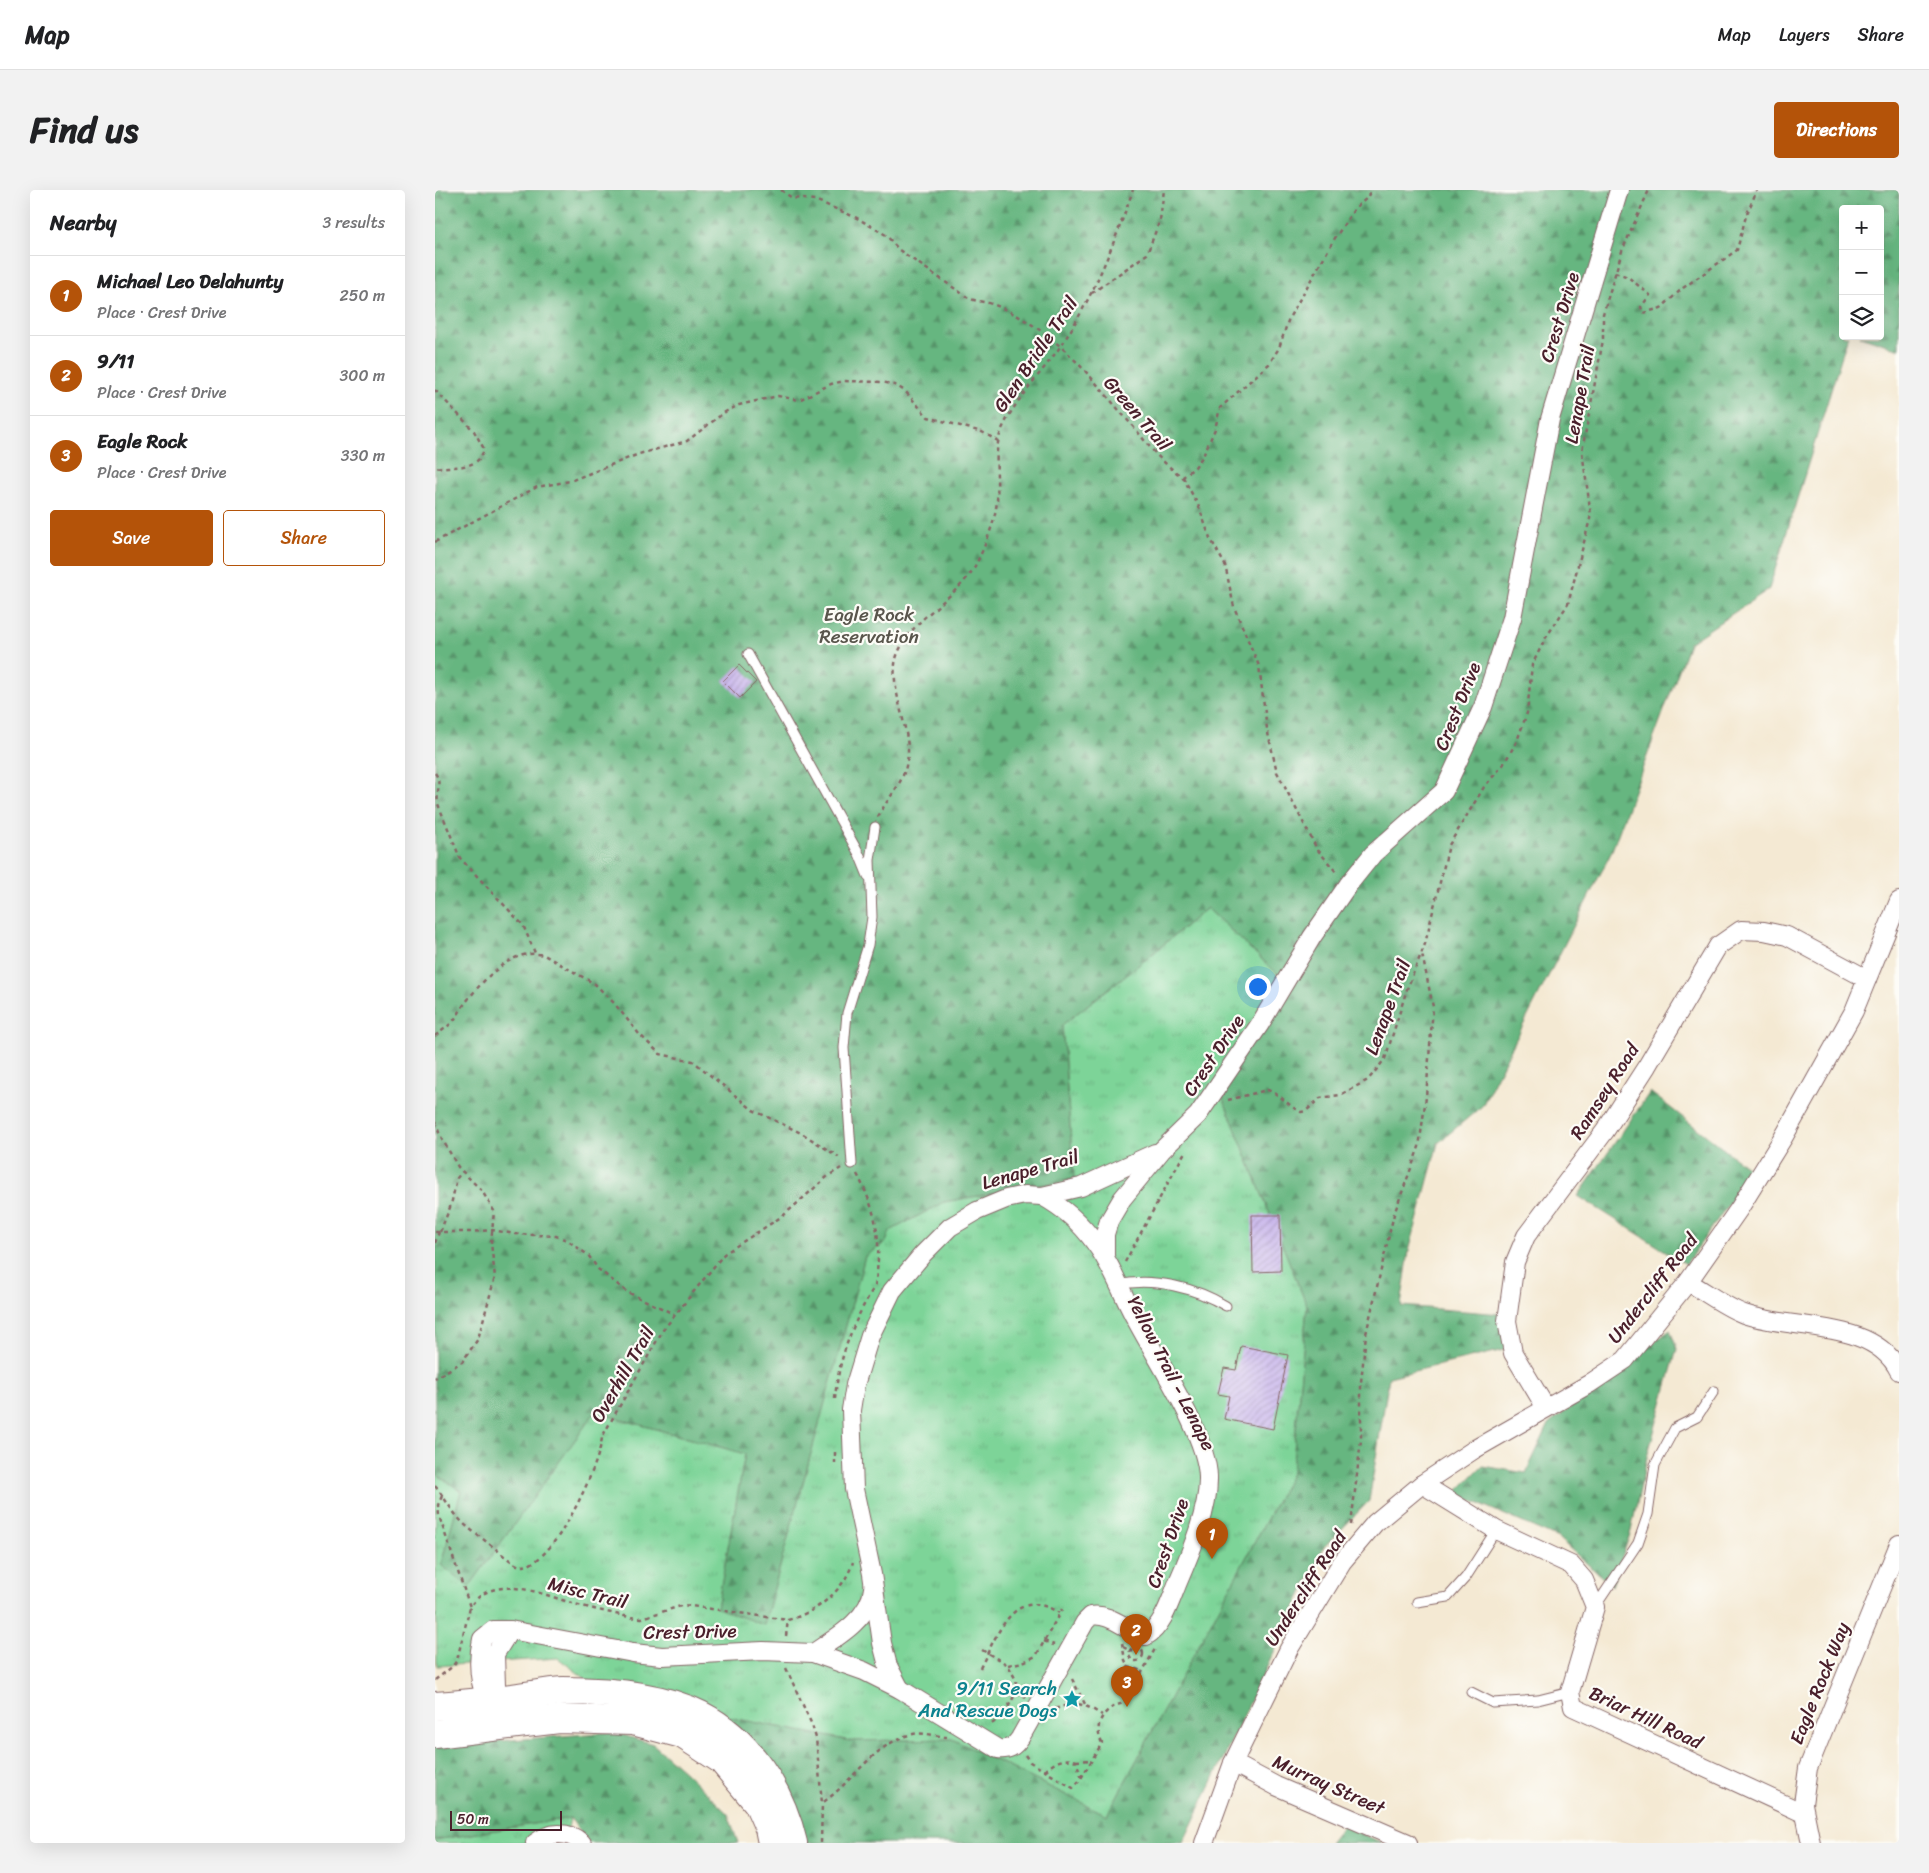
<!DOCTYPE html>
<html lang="en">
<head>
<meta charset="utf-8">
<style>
  :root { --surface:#fff; --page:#f2f2f2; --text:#202124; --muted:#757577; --line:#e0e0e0; --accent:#b45309 }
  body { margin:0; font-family:Sriracha,sans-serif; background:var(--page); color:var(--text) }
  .controls { position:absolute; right:15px; top:15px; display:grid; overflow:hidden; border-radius:5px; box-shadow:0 5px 20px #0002 }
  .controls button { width:45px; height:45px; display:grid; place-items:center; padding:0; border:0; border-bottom:1px solid var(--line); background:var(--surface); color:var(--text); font:25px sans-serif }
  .scale { position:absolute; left:15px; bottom:12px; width:112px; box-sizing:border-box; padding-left:5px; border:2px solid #4a1f2b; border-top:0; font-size:14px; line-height:18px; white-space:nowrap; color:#4a1f2b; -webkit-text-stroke:4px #fdfcf7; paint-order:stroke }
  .you { position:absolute; left:822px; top:796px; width:18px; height:18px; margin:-12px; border:4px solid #fff; border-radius:50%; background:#1a73e8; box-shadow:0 0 0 8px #1a73e833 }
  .badge { display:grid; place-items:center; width:32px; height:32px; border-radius:50%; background:var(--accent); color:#fff; font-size:16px; font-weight:700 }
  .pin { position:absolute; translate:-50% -41px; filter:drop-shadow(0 1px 2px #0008) }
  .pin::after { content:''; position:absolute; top:26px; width:18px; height:15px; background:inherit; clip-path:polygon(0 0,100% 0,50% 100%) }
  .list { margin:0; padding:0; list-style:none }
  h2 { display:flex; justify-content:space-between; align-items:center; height:65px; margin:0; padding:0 20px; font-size:21px }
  h2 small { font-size:16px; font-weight:400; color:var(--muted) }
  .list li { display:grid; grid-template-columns:32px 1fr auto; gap:15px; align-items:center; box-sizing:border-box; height:80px; padding:0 20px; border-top:1px solid var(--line) }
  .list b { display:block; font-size:19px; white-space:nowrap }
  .list p { margin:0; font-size:16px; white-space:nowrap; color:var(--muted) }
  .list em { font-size:16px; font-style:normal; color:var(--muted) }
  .actions { display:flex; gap:10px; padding:15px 20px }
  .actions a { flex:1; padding:11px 0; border:1px solid var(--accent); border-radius:5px; text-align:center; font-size:18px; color:var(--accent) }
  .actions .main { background:var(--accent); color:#fff }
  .icon { flex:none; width:28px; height:28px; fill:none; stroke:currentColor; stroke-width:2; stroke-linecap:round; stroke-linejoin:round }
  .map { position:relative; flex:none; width:1464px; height:1653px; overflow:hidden; border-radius:5px }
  header { display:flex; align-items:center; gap:30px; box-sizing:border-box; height:70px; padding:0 25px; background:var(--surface); border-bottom:1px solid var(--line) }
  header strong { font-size:24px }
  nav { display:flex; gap:28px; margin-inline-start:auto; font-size:18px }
  .intro { display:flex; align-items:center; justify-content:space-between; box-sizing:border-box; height:120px; padding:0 30px }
  h1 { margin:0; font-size:35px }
  .button { padding:12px 22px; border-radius:5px; background:var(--accent); color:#fff; font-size:18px; font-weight:700 }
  main { display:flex; gap:30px; padding:0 30px }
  aside { flex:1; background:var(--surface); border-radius:5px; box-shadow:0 5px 20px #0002 }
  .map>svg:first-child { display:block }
  .grass { fill:url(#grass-tufts); stroke:#647a62 }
  .forest { fill:url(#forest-firs); stroke:#586a56 }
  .building { fill:url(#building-hatch) }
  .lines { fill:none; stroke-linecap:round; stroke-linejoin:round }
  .lane-casing { stroke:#866666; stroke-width:11 }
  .street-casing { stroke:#866666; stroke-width:20 }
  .primary-casing { stroke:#866666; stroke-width:30 }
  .path { stroke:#866666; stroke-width:2.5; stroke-dasharray:4 4; stroke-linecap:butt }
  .lane { stroke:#fff; stroke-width:9 }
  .street { stroke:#fff; stroke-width:18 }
  .primary { stroke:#fff; stroke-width:28 }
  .labels { text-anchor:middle; stroke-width:4.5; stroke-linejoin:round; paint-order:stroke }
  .street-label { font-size:19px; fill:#4a1f2b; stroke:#fdfcf7 }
  .park-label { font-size:19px; fill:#59554c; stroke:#fdfcf7 }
  .culture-label { font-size:19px; fill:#0d838f; stroke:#fdfcf7; text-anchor:end }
</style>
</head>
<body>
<header>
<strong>Map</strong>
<nav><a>Map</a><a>Layers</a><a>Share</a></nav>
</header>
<div class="intro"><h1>Find us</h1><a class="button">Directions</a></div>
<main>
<aside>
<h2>Nearby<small>3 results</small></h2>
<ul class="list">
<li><span class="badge">1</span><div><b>Michael Leo Delahunty</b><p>Place · Crest Drive</p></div><em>250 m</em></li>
<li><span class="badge">2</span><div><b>9/11</b><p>Place · Crest Drive</p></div><em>300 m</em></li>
<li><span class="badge">3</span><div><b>Eagle Rock</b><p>Place · Crest Drive</p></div><em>330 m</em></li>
</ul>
<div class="actions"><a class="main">Save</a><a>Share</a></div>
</aside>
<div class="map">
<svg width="1464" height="1653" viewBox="0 0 1464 1653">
  <defs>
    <pattern id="grass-tufts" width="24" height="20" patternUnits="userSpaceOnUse" patternTransform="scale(1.25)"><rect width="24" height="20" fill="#7dd498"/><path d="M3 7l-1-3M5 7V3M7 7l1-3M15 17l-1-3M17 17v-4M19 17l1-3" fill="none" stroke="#6eb683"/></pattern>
    <pattern id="forest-firs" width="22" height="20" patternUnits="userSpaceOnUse" patternTransform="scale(1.25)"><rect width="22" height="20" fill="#66b680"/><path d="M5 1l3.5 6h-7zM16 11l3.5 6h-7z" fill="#569369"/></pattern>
    <pattern id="building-hatch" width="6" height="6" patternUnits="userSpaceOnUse" patternTransform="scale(1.25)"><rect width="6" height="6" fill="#c5b1eb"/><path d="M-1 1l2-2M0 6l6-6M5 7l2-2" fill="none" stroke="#a28fbf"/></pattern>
  </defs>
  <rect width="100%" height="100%" fill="#fdfcf7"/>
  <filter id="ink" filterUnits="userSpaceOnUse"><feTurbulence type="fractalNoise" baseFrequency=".02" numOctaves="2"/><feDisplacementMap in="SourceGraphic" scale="10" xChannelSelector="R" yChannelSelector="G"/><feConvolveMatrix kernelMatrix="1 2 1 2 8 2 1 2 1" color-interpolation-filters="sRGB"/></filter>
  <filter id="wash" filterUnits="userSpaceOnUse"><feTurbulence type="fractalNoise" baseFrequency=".0096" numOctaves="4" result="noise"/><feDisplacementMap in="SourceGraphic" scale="20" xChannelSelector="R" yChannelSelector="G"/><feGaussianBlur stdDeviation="1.12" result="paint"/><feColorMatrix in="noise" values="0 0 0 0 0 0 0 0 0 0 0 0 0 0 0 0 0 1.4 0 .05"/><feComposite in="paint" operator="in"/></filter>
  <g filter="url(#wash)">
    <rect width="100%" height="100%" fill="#f4e9d3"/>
    <g class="grass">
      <polygon points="772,718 850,791 786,903 872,1116 857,1283 672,1625 517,1549 416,1551 230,1515 155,1492 123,1468 2,1476 0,1283 26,1301 6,1375 34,1397 160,1222 310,1264 282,1417 329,1435 430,1066 451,1052 455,1041 509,1012 639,989 627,835 710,770"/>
      <polygon points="135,1628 133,1638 93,1653 0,1653 0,1650"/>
    </g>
    <g class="forest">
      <polygon points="0,0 1464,0 1464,159 1425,146 1445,146 1445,19 1408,19 1408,146 1413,146 1334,399 1254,453 1176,663 1047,916 1003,953 974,1061 966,1116 1067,1124 1073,1159 954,1187 934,1311 889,1357 748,1653 361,1653 230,1515 416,1551 517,1549 672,1625 857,1283 872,1116 786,903 850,791 772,718 710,770 627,835 639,989 509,1012 455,1041 451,1052 430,1066 329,1435 282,1418 310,1264 160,1222 34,1397 6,1375 26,1301 0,1283"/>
      <polygon points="1215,902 1317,981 1251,1074 1143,1006"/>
      <polygon points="1235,1140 1242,1159 1212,1267 1196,1341 1177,1396 1123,1348 1020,1303 1047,1276 1091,1283 1114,1234"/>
      <polygon points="178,1542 218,1554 251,1583 293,1624 303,1653 154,1653 135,1628 0,1650 0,1556"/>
      <polygon points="908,1635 947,1653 894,1653"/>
    </g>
    <g id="blocks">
      <g class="building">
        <polygon points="304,475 321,492 305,508 288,491"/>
        <polygon points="817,1025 845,1025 846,1081 818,1082"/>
        <polygon points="806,1156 853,1165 838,1239 789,1229 794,1206 783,1204 789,1178 801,1180"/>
      </g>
    </g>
  </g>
  <g filter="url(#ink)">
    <use href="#blocks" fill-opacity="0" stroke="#866666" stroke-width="1"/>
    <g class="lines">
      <g class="lane-casing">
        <g id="lane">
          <polyline points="313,464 424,664 433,686"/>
          <polyline points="417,974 409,858 412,823 433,755 437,727 435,670 440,637"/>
          <path d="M683,1095C718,1087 761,1098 791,1116"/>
          <polyline points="982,1412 1013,1407 1031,1387 1061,1340"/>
          <polyline points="1160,1417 1203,1353 1213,1324 1220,1275 1240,1238 1262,1227 1279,1201"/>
          <polyline points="1036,1502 1058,1513 1103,1510 1135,1502"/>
        </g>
      </g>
      <g class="street-casing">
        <g id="street">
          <polyline points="670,1066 670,1044 674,1031 687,1009 727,960 763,925 825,834 877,747 913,695 938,664 1009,601 1048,517 1077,428 1115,229 1184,0"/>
          <path d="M1253,1092C1271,1102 1290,1117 1309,1124C1357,1141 1439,1129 1464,1181"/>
          <polyline points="1111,1218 1078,1163 1072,1131 1080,1072 1091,1046 1170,941 1212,876 1283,756 1306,740 1329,741 1352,746 1432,789"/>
          <polyline points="987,1294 1061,1340 1136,1375 1149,1390 1160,1417 1135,1502 1138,1517 1368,1623"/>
          <path d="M378,1463C401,1448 436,1428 438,1398"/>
          <polyline points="465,1499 453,1476 447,1453 437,1384 419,1299 416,1220 420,1195 435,1146 457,1101 488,1064 515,1037 542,1021 571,1009 590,1005 607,1006 646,997 720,963"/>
          <path d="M52,1511C43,1490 42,1471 47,1449L58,1440H75L198,1463L227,1466L328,1461L378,1463L429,1481L465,1499L563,1559C574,1560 579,1557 585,1548L650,1432L656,1426C675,1422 693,1442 711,1446C728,1437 736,1409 743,1392C756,1362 774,1319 773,1287C772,1244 720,1167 699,1126C686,1102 677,1075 660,1053C645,1032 629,1018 607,1006"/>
          <polyline points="52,1511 61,1496 60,1464 75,1440"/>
          <polyline points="798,1573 841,1596 973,1653"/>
          <path d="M100,1653C114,1642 133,1640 147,1653"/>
          <polyline points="769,1653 798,1573 854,1459 907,1372 940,1333 987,1294 1040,1259 1154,1194 1190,1170 1253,1092 1304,1019 1348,948 1419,821 1464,711"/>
          <polyline points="1376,1653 1368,1614 1373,1578 1464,1354"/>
        </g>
      </g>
      <g class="primary-casing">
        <g id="primary">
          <path d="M0,1516C28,1514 55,1511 83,1507C98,1505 113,1502 128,1501C172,1501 225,1505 265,1525C314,1550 346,1601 358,1653"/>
          <polyline points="0,1544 124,1529 198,1531 247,1544 287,1570 323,1613 334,1638 337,1653"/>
        </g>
      </g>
      <g class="path">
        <path d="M346,0L357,8L380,10L422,28L451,45L464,60L532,107C540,112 548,111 557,114C582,123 605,139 625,156C653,181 677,213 702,241C716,259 728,274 748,287L760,277L768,266L780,239L785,218L834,174L844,158L854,128L900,48L920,18L932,8L936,0"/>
        <polyline points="1180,82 1193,87 1215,105 1206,117 1208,123 1226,118 1248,98 1302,60 1311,26 1322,0"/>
        <polyline points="657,103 712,64 725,30 729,0"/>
        <path d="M0,200L39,241L49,259C43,282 19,275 0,278"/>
        <polyline points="748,287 764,317 775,348 790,375 799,417 824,476 832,539 842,582 882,659 902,683"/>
        <polyline points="0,352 102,297 135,291 204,264 252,251 290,222 304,215 343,206 364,210 396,194 409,191 447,192 460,195 470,201 493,227 547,242 563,251"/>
        <path d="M0,583C7,592 1,603 3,614L25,668L88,735L100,763"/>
        <path d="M443,627C455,603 471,593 473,563C474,534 451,490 463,463C480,424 521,410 540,376C550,357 560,332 562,311C564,288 557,259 568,237C582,207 606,184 625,157C657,110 679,54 698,0"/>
        <path d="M0,846C6,841 13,837 18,831C23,826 26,818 31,812C49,789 77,757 109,765L160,794L179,813L204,844L225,864L258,871L318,920L368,944L404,967"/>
        <path d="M793,910L832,900C845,903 854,917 866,922L871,921L885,908L905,905L933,890L950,869L972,799L990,754L1014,655L1049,597L1068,575L1082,551L1092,523L1097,475L1110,449L1133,414L1156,325L1147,261L1168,150V124L1187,61L1214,0"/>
        <polyline points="0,932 5,945 23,977 47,1001 59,1021 56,1053 60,1087 43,1149 27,1172 0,1188"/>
        <path d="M422,984C443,1024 447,1051 440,1097L441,1095"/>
        <polyline points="0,1042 35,1042 57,1040 80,1044 121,1046 132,1050 153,1065 163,1079 192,1102 239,1124"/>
        <polyline points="5,1042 16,1015 22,988 27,982"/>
        <polyline points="0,1053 4,1042"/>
        <polyline points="690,1072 751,960"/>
        <path d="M400,1209C403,1170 418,1132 438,1099"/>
        <polyline points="400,1262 400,1273"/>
        <path d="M0,1296C10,1308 17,1322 28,1333C41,1345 56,1354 69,1366C74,1369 80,1375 85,1376C117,1380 165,1275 167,1247L228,1140L289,1064L349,1025L393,986L406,978"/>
        <polyline points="7,1306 3,1315 4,1326 35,1417"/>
        <polyline points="916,1335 926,1250 926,1192 931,1144 959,1024 984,957 991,907 998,817 987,764"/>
        <path d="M351,1446L353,1430C382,1422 408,1402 418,1372"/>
        <polyline points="609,1451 619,1455"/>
        <polyline points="687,1453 690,1470 701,1494"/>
        <circle cx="701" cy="1464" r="7"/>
        <polyline points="688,1457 698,1462"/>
        <polyline points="547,1460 573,1475 581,1490 581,1503 568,1526 555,1535"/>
        <polyline points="573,1475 588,1472 601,1466 627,1419"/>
        <polyline points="693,1477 708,1481"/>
        <path d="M351,1478L377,1535L381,1548L387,1613C416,1594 440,1552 478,1544C488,1542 501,1546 512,1547"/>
        <path d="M545,1478C562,1446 578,1394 624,1423"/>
        <polyline points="637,1489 650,1514"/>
        <path d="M0,1490L17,1477L22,1470L35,1417C58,1381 109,1405 140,1414C158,1419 176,1423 194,1427L207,1428L249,1415L353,1430"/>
        <polyline points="581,1503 591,1508"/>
        <path d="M620,1519C642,1511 648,1513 667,1525"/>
        <path d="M590,1565L595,1572L638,1598L645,1590L667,1553C657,1534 670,1516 690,1513L720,1459"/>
        <polyline points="641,1571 657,1570"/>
        <path d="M610,1581C619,1572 629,1567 641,1571L647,1588"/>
        <polyline points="386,1653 387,1613"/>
      </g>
      <use href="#lane" class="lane"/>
      <use href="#street" class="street"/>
      <use href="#primary" class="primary"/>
    </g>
  </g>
  <defs>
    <g id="sight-bare" transform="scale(1.5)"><path d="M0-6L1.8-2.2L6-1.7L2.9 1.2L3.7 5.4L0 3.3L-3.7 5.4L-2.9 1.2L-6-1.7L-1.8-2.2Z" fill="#0f9aa8" stroke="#fdfcf7" stroke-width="2.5" paint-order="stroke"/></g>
  </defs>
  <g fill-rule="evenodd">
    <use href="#sight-bare" x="637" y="1509"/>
  </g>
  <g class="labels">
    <g class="street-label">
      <text transform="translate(1124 127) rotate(-73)" y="7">Crest Drive</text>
      <text transform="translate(600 164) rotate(-56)" y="7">Glen Bridle Trail</text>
      <text transform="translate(1144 204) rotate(-80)" y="7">Lenape Trail</text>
      <text transform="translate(703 223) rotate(49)" y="7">Green Trail</text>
      <text transform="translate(1022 516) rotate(-68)" y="7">Crest Drive</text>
      <text transform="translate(952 817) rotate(-70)" y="7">Lenape Trail</text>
      <text transform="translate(778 865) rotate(-56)" y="7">Crest Drive</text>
      <text transform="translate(1169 901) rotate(-57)" y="7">Ramsey Road</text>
      <text transform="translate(595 979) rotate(-16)" y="7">Lenape Trail</text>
      <text transform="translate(1217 1098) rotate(-52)" y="7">Undercliff Road</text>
      <text transform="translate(737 1183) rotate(63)" y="7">Yellow Trail - Lenape</text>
      <text transform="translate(187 1184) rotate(-60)" y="7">Overhill Trail</text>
      <text transform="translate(732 1353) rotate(-71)" y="7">Crest Drive</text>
      <text transform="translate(870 1398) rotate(-57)" y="7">Undercliff Road</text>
      <text transform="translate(153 1402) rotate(14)" y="7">Misc Trail</text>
      <text transform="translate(255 1441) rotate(-1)" y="7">Crest Drive</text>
      <text transform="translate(1384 1493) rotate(-68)" y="7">Eagle Rock Way</text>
      <text transform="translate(1211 1527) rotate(25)" y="7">Briar Hill Road</text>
      <text transform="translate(894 1594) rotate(24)" y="7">Murray Street</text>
    </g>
    <g class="park-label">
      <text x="434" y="431">Eagle Rock<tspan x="434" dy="22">Reservation</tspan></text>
    </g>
    <g class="culture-label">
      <text x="622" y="1505">9/11 Search<tspan x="622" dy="22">And Rescue Dogs</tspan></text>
    </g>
  </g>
</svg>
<div class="controls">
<button>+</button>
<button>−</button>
<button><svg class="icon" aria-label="layers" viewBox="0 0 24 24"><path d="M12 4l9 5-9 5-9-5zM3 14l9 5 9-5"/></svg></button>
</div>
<div class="scale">50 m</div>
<div class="you"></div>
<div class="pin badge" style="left:777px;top:1369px">1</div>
<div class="pin badge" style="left:701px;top:1465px">2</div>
<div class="pin badge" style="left:692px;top:1517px">3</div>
</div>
</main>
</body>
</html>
